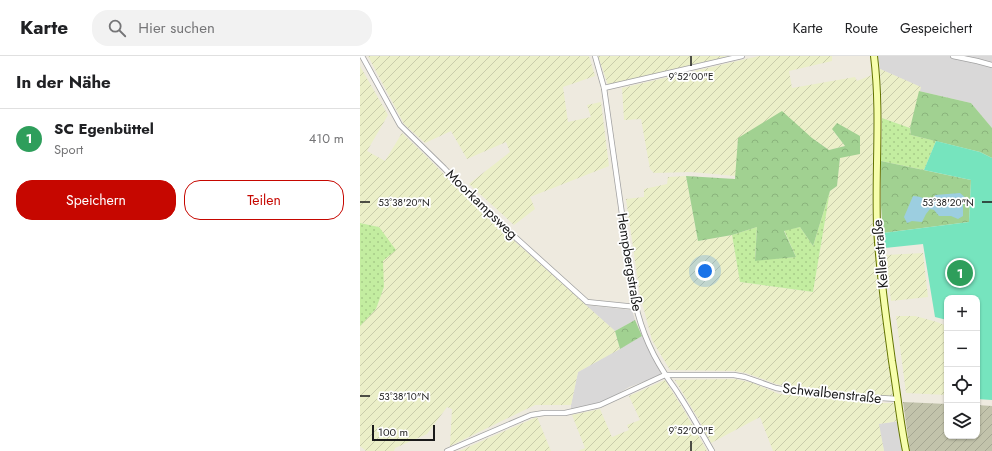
<!DOCTYPE html>
<html lang="de">
<head>
<meta charset="utf-8">
<style>
  :root { --surface:#fff; --page:#f2f2f2; --text:#202124; --muted:#757577; --line:#e0e0e0; --accent:#c60700 }
  body { margin:0; font-family:Jost,sans-serif; background:var(--page); color:var(--text) }
  .controls { position:absolute; right:12px; bottom:12px; display:grid; overflow:hidden; border-radius:8px; box-shadow:0 1px 3px #0004 }
  .controls button { width:36px; height:36px; display:grid; place-items:center; padding:0; border:0; border-bottom:1px solid var(--line); background:var(--surface); color:var(--text); font:20px sans-serif }
  .scale { position:absolute; left:12px; bottom:10px; width:63px; box-sizing:border-box; padding-left:4px; border:2px solid #1b1b1b; border-top:0; font-size:11px; line-height:14px; white-space:nowrap; color:#1b1b1b; -webkit-text-stroke:3px #fff; paint-order:stroke }
  .you { position:absolute; left:345px; top:215px; width:14px; height:14px; margin:-10px; border:3px solid #fff; border-radius:50%; background:#1a73e8; box-shadow:0 0 0 6px #1a73e833 }
  .badge { display:grid; place-items:center; width:26px; height:26px; border-radius:50%; background:var(--accent); color:#fff; font-size:13px; font-weight:700 }
  .pin { position:absolute; translate:-50% -50%; border:2px solid #fff; box-shadow:0 1px 4px #0006 }
  .list { margin:0; padding:0; list-style:none }
  h2 { display:flex; justify-content:space-between; align-items:center; height:52px; margin:0; padding:0 16px; font-size:17px }
  h2 small { font-size:13px; font-weight:400; color:var(--muted) }
  .list li { display:grid; grid-template-columns:26px 1fr auto; gap:12px; align-items:center; box-sizing:border-box; height:60px; padding:0 16px; border-top:1px solid var(--line) }
  .list b { display:block; font-size:15px; white-space:nowrap }
  .list p { margin:0; font-size:13px; white-space:nowrap; color:var(--muted) }
  .list em { font-size:13px; font-style:normal; color:var(--muted) }
  .actions { display:flex; gap:8px; padding:12px 16px }
  .actions a { flex:1; padding:9px 0; border:1px solid var(--accent); border-radius:16px; text-align:center; font-size:14px; color:var(--accent) }
  .actions .main { background:var(--accent); color:#fff }
  .icon { flex:none; width:22px; height:22px; fill:none; stroke:currentColor; stroke-width:2; stroke-linecap:round; stroke-linejoin:round }
  .map { position:relative; flex:none; width:632px; height:395px; overflow:hidden }
  header { display:flex; align-items:center; gap:24px; box-sizing:border-box; height:56px; padding:0 20px; background:var(--surface); border-bottom:1px solid var(--line) }
  header strong { font-size:19px }
  nav { display:flex; gap:22px; margin-inline-start:auto; font-size:14px }
  .search { width:280px; height:36px; background:var(--page); display:flex; align-items:center; gap:10px; box-sizing:border-box; padding:0 14px; border-radius:16px; color:var(--muted); font-size:15px }
  main { display:flex }
  aside { flex:1; background:var(--surface) }
  .map>svg:first-child { display:block }
  .residential { fill:#d9d8d8 }
  .construction { fill:url(#construction-furrows) }
  .farmland { fill:url(#farmland-furrows) }
  .grass { fill:url(#grass-dots) }
  .forest { fill:url(#forest-crowns) }
  .pitch { fill:#76e4be }
  .water { fill:#9ccee0 }
  .lines { fill:none; stroke-linecap:round; stroke-linejoin:round }
  .minor-casing { stroke:#a2a2a2; stroke-width:6 }
  .secondary-casing { stroke:#637400; stroke-width:8 }
  .minor { stroke:#fff; stroke-width:4.5 }
  .secondary { stroke:#f7fead; stroke-width:6 }
  .ticks { fill:none; stroke:#1b1b1b; stroke-width:1.5 }
  .labels { text-anchor:middle; stroke-width:3.5; stroke-linejoin:round; paint-order:stroke }
  .street-label { font-size:14px; fill:#1b1b1b; stroke:#fff }
  .ticks-label { font-size:10px; text-anchor:middle; fill:#1b1b1b; stroke:#fff; stroke-width:3.5; stroke-linejoin:round; paint-order:stroke }
</style>
</head>
<body>
<header>
<strong>Karte</strong>
<div class="search"><svg class="icon" aria-label="search" viewBox="0 0 24 24"><circle cx="10" cy="10" r="6"/><path d="M15 15l6 6"/></svg>Hier suchen</div>
<nav><a>Karte</a><a>Route</a><a>Gespeichert</a></nav>
</header>
<main>
<aside>
<h2>In der Nähe<small></small></h2>
<ul class="list">
<li><span class="badge" style="background:#2e9e5b">1</span><div><b>SC Egenbüttel</b><p>Sport</p></div><em>410 m</em></li>
</ul>
<div class="actions"><a class="main">Speichern</a><a>Teilen</a></div>
</aside>
<div class="map">
<svg width="632" height="395" viewBox="0 0 632 395">
  <defs>
    <pattern id="construction-furrows" width="10" height="10" patternUnits="userSpaceOnUse"><rect width="10" height="10" fill="#c2c3ab"/><path d="M-1 1l2-2M0 10L10 0M9 11l2-2" fill="none" stroke="#a6a793"/></pattern>
    <pattern id="farmland-furrows" width="10" height="10" patternUnits="userSpaceOnUse"><rect width="10" height="10" fill="#ebefc8"/><path d="M-1 1l2-2M0 10L10 0M9 11l2-2" fill="none" stroke="#c9ccab"/></pattern>
    <pattern id="grass-dots" width="8" height="8" patternUnits="userSpaceOnUse"><rect width="8" height="8" fill="#c3eda0"/><path d="M2 2h.1M6 6h.1" fill="none" stroke="#a7cb89" stroke-width="1.8" stroke-linecap="round"/></pattern>
    <pattern id="forest-crowns" width="20" height="18" patternUnits="userSpaceOnUse"><rect width="20" height="18" fill="#a1d191"/><path d="M2 6a3 3 0 1 1 6 0M12 15a3 3 0 1 1 6 0" fill="none" stroke="#8ab37c"/></pattern>
  </defs>
  <rect width="100%" height="100%" fill="#eeeadf"/>
  <g class="residential">
    <polygon points="518,0 632,0 632,72 611,47 559,35 560,31 520,13"/>
    <polygon points="225,249 272,254 275,264 255,275"/>
    <polygon points="282,280 302,319 269,331 240,349 211,354 211,349 218,316"/>
    <polygon points="541,365 546,395 524,395 518,368"/>
  </g>
  <polygon class="construction" points="543,346 587,348 587,380 617,380 617,349 632,350 632,395 550,395"/>
  <g class="farmland">
    <polygon points="8,0 229,0 235,20 203,31 208,66 231,61 227,49 241,46 249,110 170,141 175,153 154,169 109,128 150,96 146,86 107,103 91,75 65,87 44,68"/>
    <polygon points="238,0 369,0 248,29"/>
    <polygon points="399,0 472,0 472,5 429,15 432,32 495,21 497,25 512,19 513,64 512,157 514,182 520,241 533,341 426,330 416,328 386,317 374,315 310,314 292,284 280,239 266,143 284,141 284,133 307,128 308,121 326,120 338,185 372,179 380,226 453,236 470,135 477,130 480,101 500,97 472,73 485,90 469,94 452,82 378,82 376,120 331,116 294,117 290,113 281,63 264,64 262,32"/>
    <polygon points="0,10 28,59 7,95 25,105 42,77 68,102 114,149 255,275 260,293 218,316 211,349 175,349 90,390 92,353 87,351 67,378 35,392 34,395 6,395 0,390 0,270 16,253 24,231 19,171 0,167"/>
    <polygon points="520,13 561,31 550,72 522,62 521,32"/>
    <polygon points="563,197 568,241 531,245 526,199"/>
    <polygon points="536,260 555,260 577,266 587,270 587,339 546,337"/>
    <polygon points="375,323 393,327 419,338 512,347 535,347 538,365 519,368 524,395 413,395 400,361 351,387 339,364 315,324"/>
    <polygon points="305,324 325,356 341,384 347,395 218,395 225,392 212,359 240,353 252,381 269,374 267,369 280,364 269,340"/>
    <polygon points="177,361 191,395 99,395 147,374"/>
  </g>
  <g class="grass">
    <polygon points="522,62 550,72 551,79 576,85 564,114 521,105"/>
    <polygon points="470,135 453,236 380,226 372,179 397,171 395,204 436,201 424,174 440,171 453,190"/>
    <polygon points="0,167 19,171 36,194 23,205 24,231 16,253 0,270"/>
  </g>
  <g class="forest">
    <polygon points="559,35 611,47 632,72 632,102 620,96 551,79 550,72"/>
    <polygon points="422,55 452,82 469,94 485,90 472,73 477,67 500,80 500,98 480,102 477,130 470,135 453,190 440,171 424,175 436,201 395,205 397,171 372,179 338,185 326,120 375,123 378,82"/>
    <polygon points="521,105 611,124 609,166 523,177 521,150"/>
    <polygon points="275,264 282,280 260,293 255,275"/>
  </g>
  <polygon class="pitch" points="576,85 620,96 632,102 632,344 617,343 617,242 587,242 587,264 575,261 563,188 525,192 523,177 609,166 611,124 564,114"/>
  <path class="water" d="M600,137L608,144H603V160L598,163L591,160H579L574,154L570,153L566,158L562,166L552,165L547,167L544,161L553,140C560,140 566,143 572,147L574,144L575,139Z"/>
  <g class="lines">
    <g class="minor-casing">
      <g id="minor">
        <polyline points="2,0 40,69 84,112 117,147 155,181 227,246 276,251"/>
        <path d="M235,0L244,32L273,235C278,266 288,292 305,318C309,325 315,332 319,339C331,357 341,376 352,395"/>
        <polyline points="593,0 617,5 632,9"/>
        <polyline points="244,32 382,0"/>
        <polyline points="87,395 171,359 184,357 205,357 240,349 305,319 374,319 385,321 416,332 427,334 486,340 538,343"/>
      </g>
    </g>
    <g class="secondary-casing">
      <path id="secondary" d="M514,0C521,56 515,113 517,170C519,215 526,260 532,305C537,335 540,366 546,395"/>
    </g>
    <use href="#minor" class="minor"/>
    <use href="#secondary" class="secondary"/>
  </g>
  <path class="ticks" d="M331,0V10M0,146H10M622,146H632M0,340H10M331,385V395"/>
  <g class="labels">
    <g class="street-label">
      <text transform="translate(122 148) rotate(44)" y="5">Moorkampsweg</text>
      <text transform="translate(520 198) rotate(-95)" y="5">Kellerstraße</text>
      <text transform="translate(270 206) rotate(81)" y="5">Hempbergstraße</text>
      <text transform="translate(472 337) rotate(6)" y="5">Schwalbenstraße</text>
    </g>
  </g>
  <g class="ticks-label">
    <text x="331" y="24">9°52'00"E</text>
    <text x="44" y="150">53°38'20"N</text>
    <text x="588" y="150">53°38'20"N</text>
    <text x="44" y="344">53°38'10"N</text>
    <text x="331" y="378">9°52'00"E</text>
  </g>
</svg>
<div class="controls">
<button>+</button>
<button>−</button>
<button><svg class="icon" aria-label="locate" viewBox="0 0 24 24"><circle cx="12" cy="12" r="6"/><path d="M12 2v4M12 18v4M2 12h4M18 12h4"/></svg></button>
<button><svg class="icon" aria-label="layers" viewBox="0 0 24 24"><path d="M12 4l9 5-9 5-9-5zM3 14l9 5 9-5"/></svg></button>
</div>
<div class="scale">100 m</div>
<div class="you"></div>
<div class="pin badge" style="left:600px;top:217px;background:#2e9e5b">1</div>
</div>
</main>
</body>
</html>
